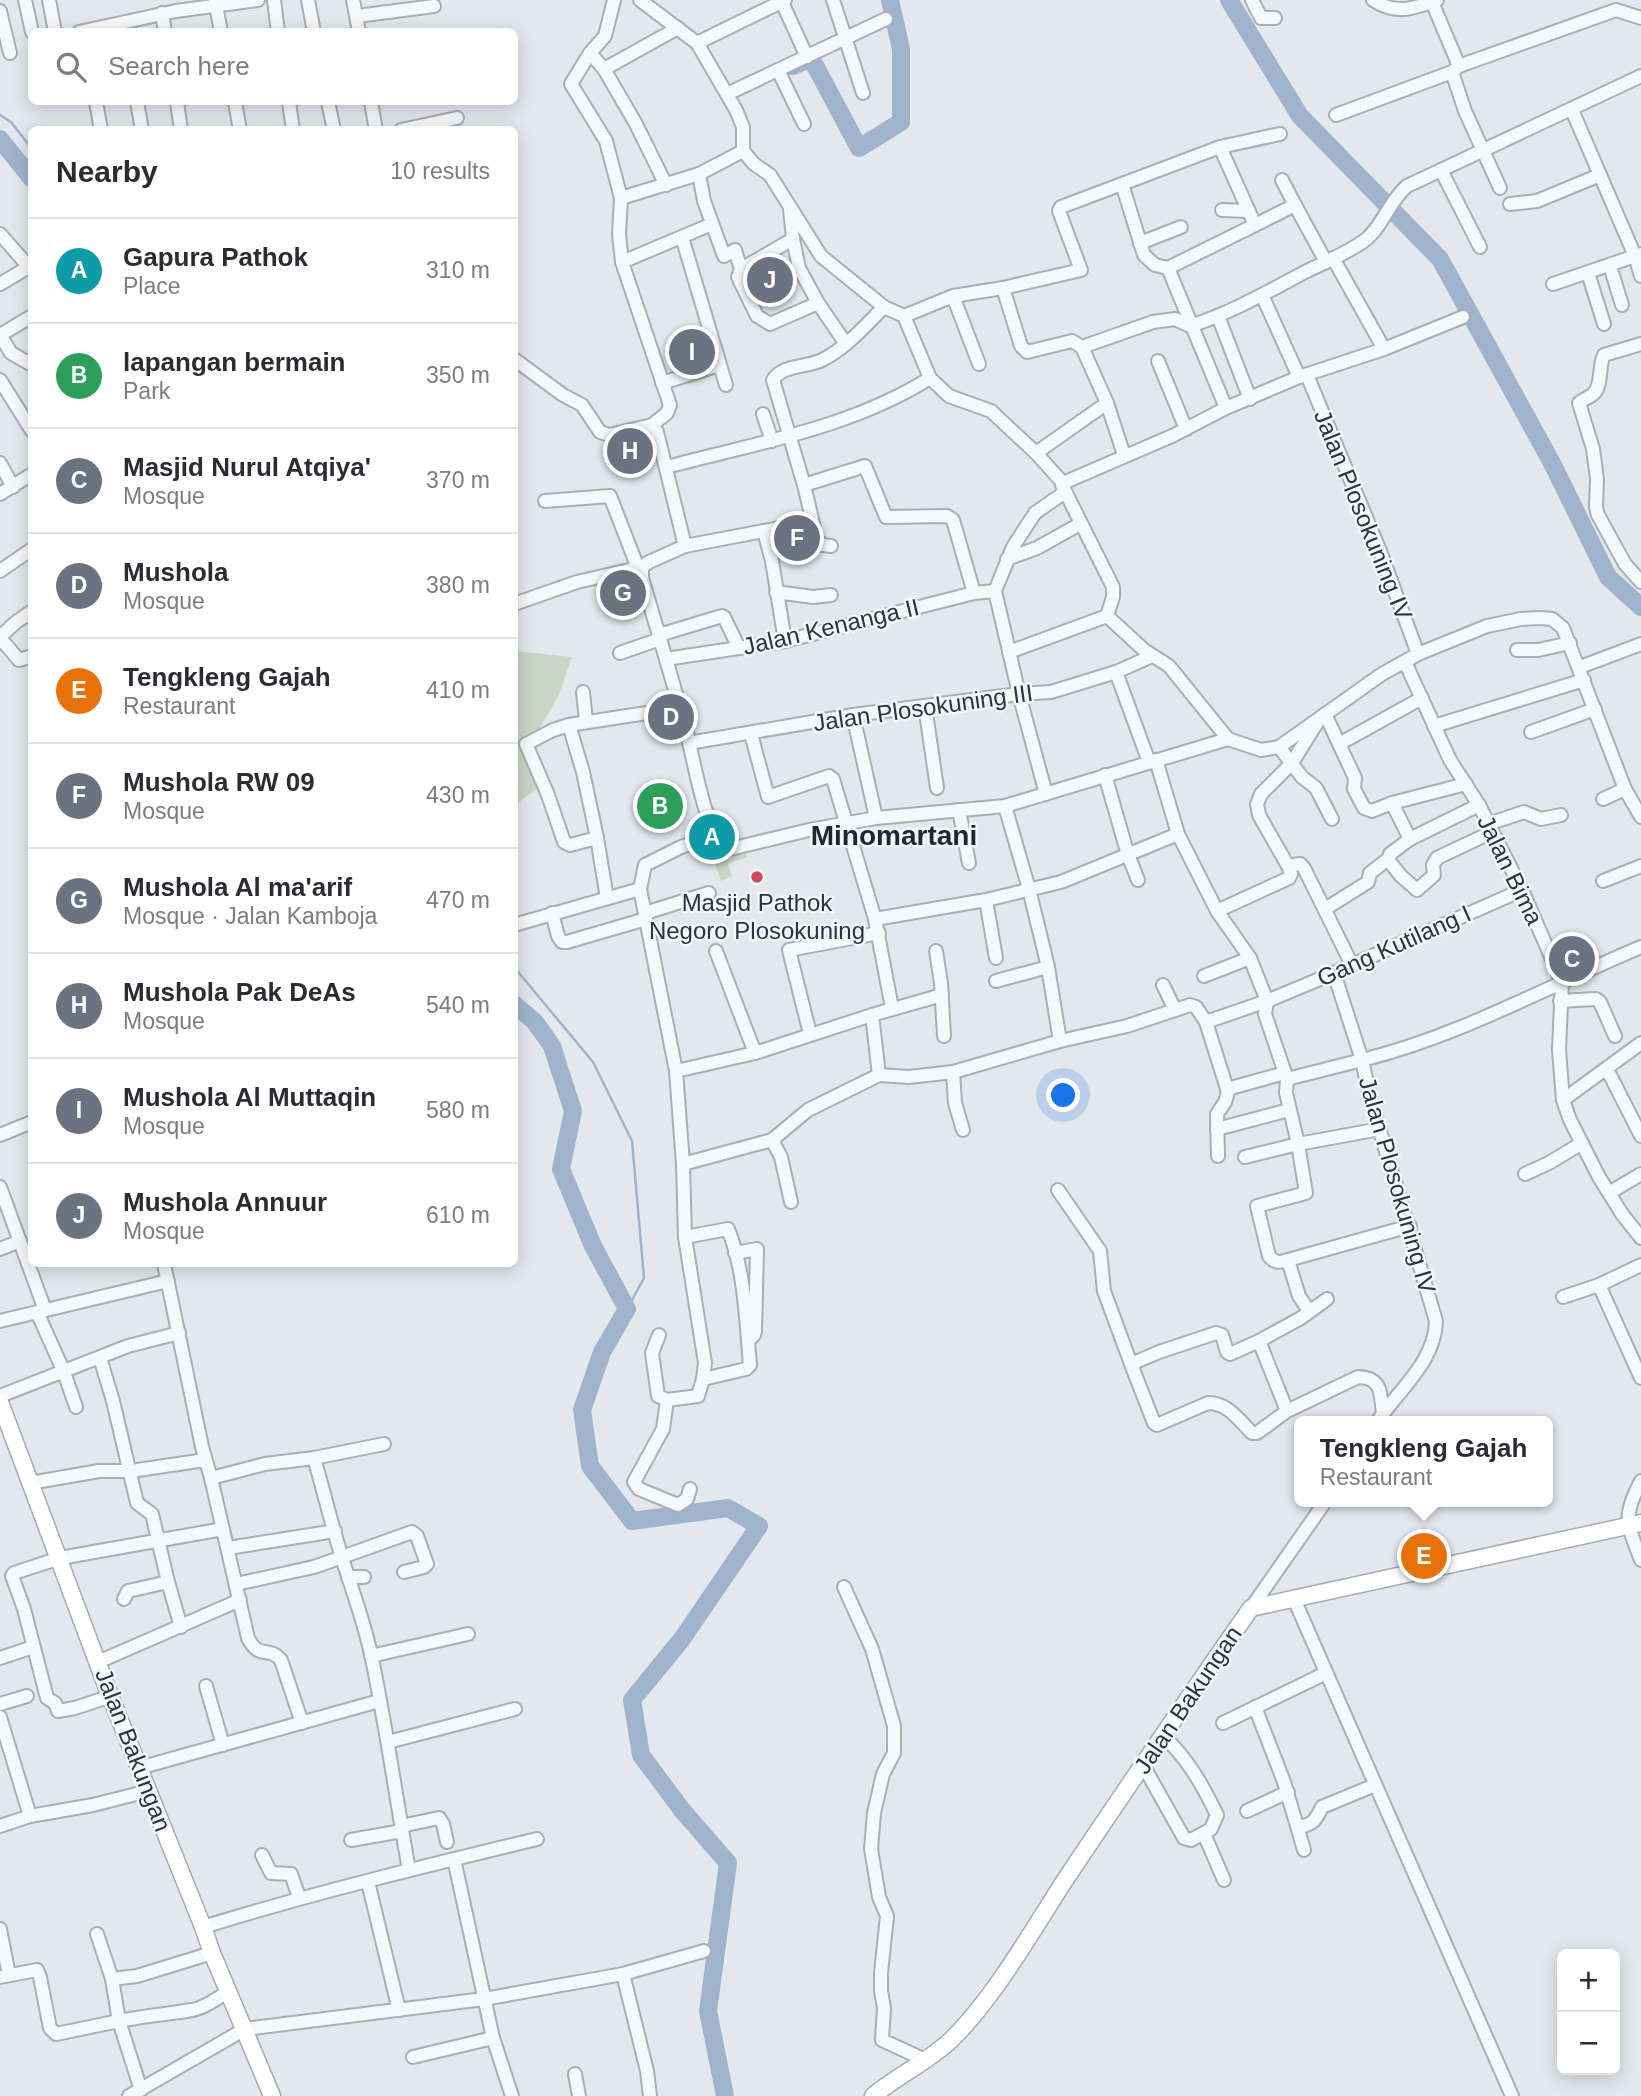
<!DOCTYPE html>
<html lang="en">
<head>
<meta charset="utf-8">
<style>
  :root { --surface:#fff; --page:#f7f7f7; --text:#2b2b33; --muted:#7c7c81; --line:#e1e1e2; --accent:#d1495b }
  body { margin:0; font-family:Helvetica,sans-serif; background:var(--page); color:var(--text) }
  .controls { position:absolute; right:21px; bottom:21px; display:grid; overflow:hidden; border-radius:10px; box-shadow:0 4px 18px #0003 }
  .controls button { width:63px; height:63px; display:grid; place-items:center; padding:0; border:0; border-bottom:2px solid var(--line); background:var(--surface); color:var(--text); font:35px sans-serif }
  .you { position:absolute; left:1064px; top:1096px; width:24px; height:24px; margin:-18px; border:5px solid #fff; border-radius:50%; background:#1a73e8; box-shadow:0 0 0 10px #1a73e833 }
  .badge { display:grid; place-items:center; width:46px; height:46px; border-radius:50%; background:var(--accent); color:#fff; font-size:23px; font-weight:700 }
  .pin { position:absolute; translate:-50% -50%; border:4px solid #fff; box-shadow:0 2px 7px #0006 }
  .popup { position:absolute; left:1294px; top:1416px; width:259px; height:91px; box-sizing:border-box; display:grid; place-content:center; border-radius:10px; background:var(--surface); filter:drop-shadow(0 2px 5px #0005); font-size:23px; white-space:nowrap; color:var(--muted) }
  .popup b { font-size:26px; color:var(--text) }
  .popup::after { content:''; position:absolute; left:50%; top:100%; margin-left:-14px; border:14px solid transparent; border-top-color:var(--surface) }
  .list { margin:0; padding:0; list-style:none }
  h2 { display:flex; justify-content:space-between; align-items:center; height:91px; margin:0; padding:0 28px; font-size:30px }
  h2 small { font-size:23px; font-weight:400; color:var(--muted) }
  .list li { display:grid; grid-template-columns:46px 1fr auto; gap:21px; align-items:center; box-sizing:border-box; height:105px; padding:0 28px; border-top:2px solid var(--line) }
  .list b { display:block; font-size:26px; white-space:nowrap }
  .list p { margin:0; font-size:23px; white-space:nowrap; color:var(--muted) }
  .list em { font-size:23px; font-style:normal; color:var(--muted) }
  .icon { flex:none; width:38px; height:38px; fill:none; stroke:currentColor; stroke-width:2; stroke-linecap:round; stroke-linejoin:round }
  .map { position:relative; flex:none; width:1641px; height:2096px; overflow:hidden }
  .search { position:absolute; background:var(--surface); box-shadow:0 4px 18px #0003; left:28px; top:28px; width:490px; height:77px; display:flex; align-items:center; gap:18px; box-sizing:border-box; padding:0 24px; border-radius:10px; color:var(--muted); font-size:26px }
  .panel { position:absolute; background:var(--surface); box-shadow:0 4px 18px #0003; left:28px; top:126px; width:490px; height:1141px; border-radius:10px }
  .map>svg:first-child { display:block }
  .green { fill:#c9d6c5 }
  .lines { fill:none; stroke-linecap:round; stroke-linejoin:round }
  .stream { stroke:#9fb4cc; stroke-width:2.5 }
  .river { stroke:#9fb4cc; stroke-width:18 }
  .minor-casing { stroke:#a9aeb7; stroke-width:16 }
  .major-casing { stroke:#a3abb8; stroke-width:19 }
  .minor { stroke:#f7f8fa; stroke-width:12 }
  .major { stroke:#fff; stroke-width:16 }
  .poi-dot { fill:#d1495b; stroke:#f4f6f9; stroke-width:2.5 }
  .labels { text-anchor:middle; stroke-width:5; stroke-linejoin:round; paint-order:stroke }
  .street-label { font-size:24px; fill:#2b3445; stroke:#f4f6f9 }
  .poi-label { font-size:24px; fill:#2b3445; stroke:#f4f6f9 }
  .quarter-label { font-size:28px; font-weight:bold; fill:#1d2536; stroke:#f4f6f9 }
</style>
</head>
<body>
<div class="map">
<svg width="1641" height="2096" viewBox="0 0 1641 2096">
  <rect width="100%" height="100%" fill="#e4e7ec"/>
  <g class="green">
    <polygon points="515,651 572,657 559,694 533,741 550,779 515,805"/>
    <polygon points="743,849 747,857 728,864 732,876 721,881 714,860"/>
  </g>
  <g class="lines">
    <g class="stream">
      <polyline points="0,115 11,122 32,149"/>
      <polyline points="514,967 593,1062 632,1141 644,1278 627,1309"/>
    </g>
    <g class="river">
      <polyline points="1229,0 1300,116 1440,259 1553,465 1608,577 1641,607"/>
      <polyline points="793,66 811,58 859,148 901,122 901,49 890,0"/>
      <polyline points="0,139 32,179"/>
      <polyline points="514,1004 535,1022 552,1046 573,1111 561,1169 593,1246 627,1309 602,1352 582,1410 590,1466 632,1521 728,1508 759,1526 682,1639 632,1700 641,1755 682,1810 728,1863 708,2011 725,2096"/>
    </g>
    <g class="minor-casing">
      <g id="minor">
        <polyline points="25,0 32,32"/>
        <polyline points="49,0 55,32"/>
        <polyline points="215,0 221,32"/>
        <polyline points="274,0 278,32"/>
        <polyline points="308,0 314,32"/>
        <polyline points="353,0 359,32"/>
        <polyline points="614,0 605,36 590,53 571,84 606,141 621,198 619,234 622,262 670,405 667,413 652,425"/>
        <polyline points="640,0 697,43 736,110 743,127 743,151 754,164 770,175 821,256 884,307 904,316 930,378 949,396 991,411 1036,453 1063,483 1172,436 1226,408 1299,377 1384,349 1333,258"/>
        <polyline points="781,0 807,57"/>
        <polyline points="833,0 863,93"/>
        <polyline points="1252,0 1261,18 1275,18"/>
        <path d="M1373,0C1396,15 1412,9 1437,0"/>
        <polyline points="1432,2 1459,66"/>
        <polyline points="0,11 10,53"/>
        <polyline points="162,13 165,32"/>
        <polyline points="357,16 434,6"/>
        <polyline points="79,32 176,11 258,0"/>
        <polyline points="697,43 785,0"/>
        <polyline points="590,53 604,69 636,124 666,185"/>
        <polyline points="604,69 678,28"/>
        <polyline points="778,70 804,124"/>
        <polyline points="1452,72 1465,111 1500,188"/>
        <polyline points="727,94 886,19"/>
        <polyline points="96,102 101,130"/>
        <polyline points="137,102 142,130"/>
        <polyline points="177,102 181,130"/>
        <polyline points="235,102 240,130"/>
        <polyline points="289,102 293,130"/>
        <polyline points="328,102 334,130"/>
        <polyline points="371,102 376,130"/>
        <polyline points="1572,110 1635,256 1641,276"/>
        <polyline points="1336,115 1452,72 1459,66 1616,10 1641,18"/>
        <polyline points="401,130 457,118"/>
        <polyline points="1220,147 1255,225 1168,268 1226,408"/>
        <polyline points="1441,170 1480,247"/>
        <polyline points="699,174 704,201 724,256 735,250 741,269 738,277 757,316 770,324 818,303"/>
        <polyline points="1282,180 1295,205"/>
        <polyline points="1122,184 1144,255 1155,265 1168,268"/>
        <polyline points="621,198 699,174 743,151"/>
        <polyline points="1510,204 1537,201 1600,175"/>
        <polyline points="1222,210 1248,211"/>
        <polyline points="1255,225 1295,205 1326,262"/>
        <polyline points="0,234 29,267"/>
        <polyline points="682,237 726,385"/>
        <polyline points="793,239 799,268 818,303 846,344"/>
        <polyline points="1140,243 1181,227"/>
        <polyline points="622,262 712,224"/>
        <polyline points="1610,266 1622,305"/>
        <polyline points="741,269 793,239 790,209"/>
        <polyline points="1588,273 1604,324"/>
        <polyline points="0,284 32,265"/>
        <polyline points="1553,284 1641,254"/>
        <polyline points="1003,288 1081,270 1059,211 1061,207 1220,147 1280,134"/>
        <polyline points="1262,295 1299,377"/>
        <polyline points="953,296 979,364"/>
        <polyline points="32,316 0,335 11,353 32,365"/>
        <path d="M904,316L953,296L1003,288L1021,346L1027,352L1072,341L1082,347L1153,322L1175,319L1190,326C1231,313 1269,291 1307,271C1326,262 1347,253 1364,241C1382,228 1389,201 1407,186L1641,76"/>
        <polyline points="1218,316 1250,399"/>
        <path d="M1641,344L1604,355C1598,366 1603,386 1593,394C1589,398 1583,399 1579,403L1593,449L1597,479L1596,507L1598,515L1625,564L1641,582"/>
        <polyline points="1082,347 1107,403 1124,455"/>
        <polyline points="1384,349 1463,317"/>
        <path d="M514,359L563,395L582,405L600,432L609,435L652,425L657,432L685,546L649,562L642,567V578C657,629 673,681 687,733C694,762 705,830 726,850L809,830L876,818L1005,806L1228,739L1261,750L1279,747L1382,674L1418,654L1487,626L1521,619L1541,618L1552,619L1563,628L1625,789L1641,817"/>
        <polyline points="1158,361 1186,429"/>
        <polyline points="1307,375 1380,551 1418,654"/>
        <polyline points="0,380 32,431"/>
        <polyline points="662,383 719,365"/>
        <polyline points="763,414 772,441"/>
        <polyline points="1036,453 1107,403"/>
        <polyline points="0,463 13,487"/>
        <path d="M667,467C756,443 851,428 930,378"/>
        <polyline points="804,485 865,466 886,517 947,516 953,520 974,593"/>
        <polyline points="1062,485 1113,587 1113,597 1107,616 1144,650 1169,666 1228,739"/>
        <polyline points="0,494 32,474"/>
        <polyline points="545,501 610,496 638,568"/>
        <polyline points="764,531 772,561 785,641"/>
        <polyline points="685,546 811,522"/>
        <path d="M831,546L823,545L817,540L804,485L773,380C783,364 806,368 822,360C846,348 865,326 884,307"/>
        <polyline points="1007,559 1037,548 1080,524"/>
        <polyline points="0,571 32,549"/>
        <polyline points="776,592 813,597 831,595"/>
        <polyline points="514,604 577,582 642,567"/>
        <polyline points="659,635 722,616 724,617 739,648"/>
        <polyline points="0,637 15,623 32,611"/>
        <polyline points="0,638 19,660 32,656"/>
        <polyline points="1517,650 1538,650 1570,643"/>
        <polyline points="1009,652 1107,616"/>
        <polyline points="620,653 660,639"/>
        <polyline points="666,659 785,641 974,593 995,591"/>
        <polyline points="1405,662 1450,760 1479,805 1522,890 1562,982 1559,1050 1563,1100 1570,1120 1599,1177 1622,1214 1641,1238"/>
        <polyline points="1580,667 1641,644"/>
        <polyline points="1116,672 1149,762"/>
        <polyline points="583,692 586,721"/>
        <polyline points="925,706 937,788"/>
        <polyline points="1325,714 1355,778 1354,789 1364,808 1372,811 1392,803 1410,839"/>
        <polyline points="853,715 876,818"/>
        <polyline points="1318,721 1292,763 1261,794 1257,804 1259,815 1288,866 1300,864 1304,868 1352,965"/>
        <polyline points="569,725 583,772 597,838"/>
        <polyline points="1434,726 1584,680"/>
        <polyline points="1531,732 1595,709"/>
        <polyline points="751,734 768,797 829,776 833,779 875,919 892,1008"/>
        <polyline points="689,743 853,715 1019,694 1051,692 1116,672 1152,656"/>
        <polyline points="1339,744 1422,698"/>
        <polyline points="1279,747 1302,777 1316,788 1332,819"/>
        <polyline points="1156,760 1178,834 1217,911 1250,958 1267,1001 1265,1014 1287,1079 1362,1060 1334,973"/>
        <polyline points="1105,775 1128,855 1138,880"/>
        <polyline points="1046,794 1019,694 995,591 1013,547 1035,513 1065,492"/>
        <polyline points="1603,799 1625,789"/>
        <polyline points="1392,803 1466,784"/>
        <polyline points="1479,805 1410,839 1390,854 1389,861 1401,876 1417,890 1434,875 1433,865 1437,858 1492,832"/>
        <polyline points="1005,806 1029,889 1048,967 1060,1041"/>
        <polyline points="959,810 969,863"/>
        <polyline points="1488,824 1524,812 1541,819 1561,815"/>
        <polyline points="1603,881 1641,866"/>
        <polyline points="607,898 597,838 570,845 564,842 548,795 526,744 553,730 569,725 679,708"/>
        <polyline points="986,900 996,958"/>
        <polyline points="1325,909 1368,882 1370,873 1388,859"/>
        <polyline points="1217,911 1289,878 1291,874 1288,866"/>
        <polyline points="552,913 558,936 562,942 567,942 646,919"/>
        <polyline points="645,913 709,893"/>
        <polyline points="875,919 986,900 1061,882 1178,834"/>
        <polyline points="514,925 640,889"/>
        <polyline points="716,951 755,1053"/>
        <polyline points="936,951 941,983 944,1036"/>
        <polyline points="1204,976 1250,958"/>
        <polyline points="996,981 1048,967"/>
        <polyline points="1163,985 1175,1010"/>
        <polyline points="1560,1001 1596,999 1600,1002 1615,1036"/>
        <polyline points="872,1015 879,1075"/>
        <polyline points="1206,1022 1228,1092 1225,1102 1217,1114 1218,1156"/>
        <polyline points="810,1034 789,950 879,933"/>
        <polyline points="676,1071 755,1053 872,1015 942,995"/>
        <polyline points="953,1072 955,1103 963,1130"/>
        <polyline points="1610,1075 1641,1136"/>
        <polyline points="1287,1079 1286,1093 1298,1144 1380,1129"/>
        <polyline points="1227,1089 1285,1073"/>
        <polyline points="1563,1100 1641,1043"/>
        <polyline points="1217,1129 1289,1110"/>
        <polyline points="0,1135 32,1122"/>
        <polyline points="772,1140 781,1157 791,1202"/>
        <path d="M1245,1157L1298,1144L1306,1193L1257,1206L1269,1256C1275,1263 1279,1263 1288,1260L1410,1226"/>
        <polyline points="683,1164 772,1140 808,1110 879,1075 909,1077 953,1072 1060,1041 1127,1026 1190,1005 1196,1007 1206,1022 1267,1001 1334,973 1522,890"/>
        <polyline points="1525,1174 1549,1163 1582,1143"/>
        <polyline points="0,1187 45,1310"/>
        <polyline points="1058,1190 1100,1251 1104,1291 1131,1364"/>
        <polyline points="1609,1193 1641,1174"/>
        <path d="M685,1237L728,1229C745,1271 746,1321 750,1365L746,1369L703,1379"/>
        <polyline points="0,1249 20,1241"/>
        <polyline points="735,1253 757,1249 755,1331 754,1335 748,1341"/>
        <polyline points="1288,1260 1299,1296 1309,1311"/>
        <path d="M164,1264L202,1447L211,1478L248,1638C260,1661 268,1645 281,1660L302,1723"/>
        <polyline points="1599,1285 1641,1378"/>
        <polyline points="1563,1297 1599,1285 1641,1265"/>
        <polyline points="37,1312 64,1372 76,1407"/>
        <polyline points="0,1321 168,1281"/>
        <polyline points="659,1335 652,1353 658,1396 667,1400"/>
        <polyline points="1259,1341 1301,1318 1327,1299"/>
        <polyline points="100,1358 113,1401 137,1503 152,1514 168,1582 181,1627"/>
        <polyline points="0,1396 128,1346 179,1333"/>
        <path d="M1287,1411L1259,1341L1230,1354L1227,1352L1222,1335L1216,1333L1159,1352L1131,1364L1154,1423L1157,1425L1208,1403C1228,1403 1239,1420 1252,1433H1257L1287,1411L1358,1377C1383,1378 1380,1393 1383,1414"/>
        <path d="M1378,1421C1399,1389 1435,1362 1436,1321L1370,1097L1362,1060C1460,1036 1548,986 1641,947"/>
        <path d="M314,1458C324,1492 332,1527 343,1561C353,1592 364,1622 371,1654C386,1725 396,1798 409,1870"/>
        <polyline points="211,1478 265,1464 314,1458 384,1444"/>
        <path d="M1641,1481C1622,1517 1627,1523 1641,1560"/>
        <polyline points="30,1483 99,1471 131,1471 205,1460"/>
        <polyline points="690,1489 687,1499 678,1505 639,1489 634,1482 663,1429 667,1400 698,1396 703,1379 705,1363 685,1237 683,1164 676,1071 640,889 645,865 681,847 716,835"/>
        <polyline points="228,1548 335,1531"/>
        <polyline points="348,1577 364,1577"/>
        <polyline points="236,1584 314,1567 412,1532 417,1536 427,1564 424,1567 404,1572"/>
        <polyline points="844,1587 872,1649 894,1726 894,1753 883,1774 874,1813 871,1849 879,1897 887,1916 881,1973 881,1991 884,2008 882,2040 923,2059"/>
        <polyline points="124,1599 128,1591 168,1582"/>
        <polyline points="1294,1599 1512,2096"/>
        <polyline points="1251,1608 1325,1502"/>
        <polyline points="371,1656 468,1634"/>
        <polyline points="0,1658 33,1647"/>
        <polyline points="98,1662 240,1600"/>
        <polyline points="206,1686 223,1745"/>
        <polyline points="111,1696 75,1708 58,1711 55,1703 47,1698 24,1609 12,1576 14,1573 60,1558 223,1529"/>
        <polyline points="0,1704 27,1696"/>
        <polyline points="1255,1707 1284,1782 1304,1850"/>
        <polyline points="0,1717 30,1816"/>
        <polyline points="1223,1723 1326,1673"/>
        <polyline points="388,1742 515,1709"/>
        <path d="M1143,1765L1184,1838L1191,1840L1211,1829L1217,1815C1203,1786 1187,1757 1162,1735"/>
        <polyline points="139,1768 379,1701"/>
        <polyline points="1247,1811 1288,1792"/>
        <polyline points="0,1826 30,1816 93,1805 148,1791"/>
        <polyline points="401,1826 439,1818 443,1824 447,1842"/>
        <path d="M1298,1828C1316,1822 1314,1822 1322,1807L1375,1785"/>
        <polyline points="1204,1834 1224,1880"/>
        <polyline points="351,1840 402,1831"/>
        <polyline points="262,1855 271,1873 291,1874 299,1897"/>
        <polyline points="454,1859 493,2038 512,2096"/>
        <polyline points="368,1882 399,2010"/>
        <path d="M203,1927C313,1893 425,1866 537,1839"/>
        <polyline points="0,1929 9,1975"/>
        <path d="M97,1934L112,1979L119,2021C143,2016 168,2014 192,2010C205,2008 217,1998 228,1992"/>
        <polyline points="623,1974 647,2071 650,2096"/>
        <polyline points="0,1977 37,1970 40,1977 50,2028 56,2034 119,2021 141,2090"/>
        <polyline points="112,1979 137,1976 212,1953"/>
        <polyline points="413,2057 493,2038"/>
        <polyline points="575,2074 579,2096"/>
        <polyline points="129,2096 245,2029 484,1999 623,1974 704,1951"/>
      </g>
    </g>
    <g class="major-casing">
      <g id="major">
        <polyline points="0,1402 107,1688 203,1927 212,1953 272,2096"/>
        <path d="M873,2096C897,2076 929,2061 951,2040C994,1998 1032,1931 1065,1880C1126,1789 1188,1698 1251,1608L1641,1523"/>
      </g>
    </g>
    <use href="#minor" class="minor"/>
    <use href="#major" class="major"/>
  </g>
  <circle class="poi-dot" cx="757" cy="877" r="7"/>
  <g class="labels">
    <g class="street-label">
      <text transform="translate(1363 515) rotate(68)" y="8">Jalan Plosokuning IV</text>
      <text transform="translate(831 627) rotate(-13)" y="8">Jalan Kenanga II</text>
      <text transform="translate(923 708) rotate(-8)" y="8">Jalan Plosokuning III</text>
      <text transform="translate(1510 870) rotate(64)" y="8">Jalan Bima</text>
      <text transform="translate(1394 946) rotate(-24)" y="8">Gang Kutilang I</text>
      <text transform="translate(1397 1185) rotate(74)" y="8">Jalan Plosokuning IV</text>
      <text transform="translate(1188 1700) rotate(-56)" y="8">Jalan Bakungan</text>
      <text transform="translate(133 1750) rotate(69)" y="8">Jalan Bakungan</text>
    </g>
    <g class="poi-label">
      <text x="757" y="911">Masjid Pathok<tspan x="757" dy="28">Negoro Plosokuning</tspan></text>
    </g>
    <g class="quarter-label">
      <text x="894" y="845">Minomartani</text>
    </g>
  </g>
</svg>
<div class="controls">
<button>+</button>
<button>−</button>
</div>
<div class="you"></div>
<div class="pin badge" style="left:712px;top:837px;background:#0f9aa8">A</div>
<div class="pin badge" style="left:660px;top:806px;background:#2e9e5b">B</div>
<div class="pin badge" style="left:1572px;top:959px;background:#6b7280">C</div>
<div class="pin badge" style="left:671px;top:717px;background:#6b7280">D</div>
<div class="pin badge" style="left:1424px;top:1556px;background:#e8710a">E</div>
<div class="popup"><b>Tengkleng Gajah</b>Restaurant</div>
<div class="pin badge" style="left:797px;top:538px;background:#6b7280">F</div>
<div class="pin badge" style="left:623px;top:593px;background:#6b7280">G</div>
<div class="pin badge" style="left:630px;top:451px;background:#6b7280">H</div>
<div class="pin badge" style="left:692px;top:352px;background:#6b7280">I</div>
<div class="pin badge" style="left:770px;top:280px;background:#6b7280">J</div>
<div class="search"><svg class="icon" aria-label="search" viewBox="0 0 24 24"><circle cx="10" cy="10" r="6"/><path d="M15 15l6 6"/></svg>Search here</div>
<section class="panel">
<h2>Nearby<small>10 results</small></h2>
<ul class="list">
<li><span class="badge" style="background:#0f9aa8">A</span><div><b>Gapura Pathok</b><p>Place</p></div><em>310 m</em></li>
<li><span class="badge" style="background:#2e9e5b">B</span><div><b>lapangan bermain</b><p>Park</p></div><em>350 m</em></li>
<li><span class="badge" style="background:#6b7280">C</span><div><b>Masjid Nurul Atqiya'</b><p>Mosque</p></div><em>370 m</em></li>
<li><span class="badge" style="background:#6b7280">D</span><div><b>Mushola</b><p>Mosque</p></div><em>380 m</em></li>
<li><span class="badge" style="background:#e8710a">E</span><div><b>Tengkleng Gajah</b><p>Restaurant</p></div><em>410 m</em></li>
<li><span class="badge" style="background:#6b7280">F</span><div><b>Mushola RW 09</b><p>Mosque</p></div><em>430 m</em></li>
<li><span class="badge" style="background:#6b7280">G</span><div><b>Mushola Al ma'arif</b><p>Mosque · Jalan Kamboja</p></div><em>470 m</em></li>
<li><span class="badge" style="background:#6b7280">H</span><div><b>Mushola Pak DeAs</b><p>Mosque</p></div><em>540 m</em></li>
<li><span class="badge" style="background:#6b7280">I</span><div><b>Mushola Al Muttaqin</b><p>Mosque</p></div><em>580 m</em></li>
<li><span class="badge" style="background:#6b7280">J</span><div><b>Mushola Annuur</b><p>Mosque</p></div><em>610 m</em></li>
</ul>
</section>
</div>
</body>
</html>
